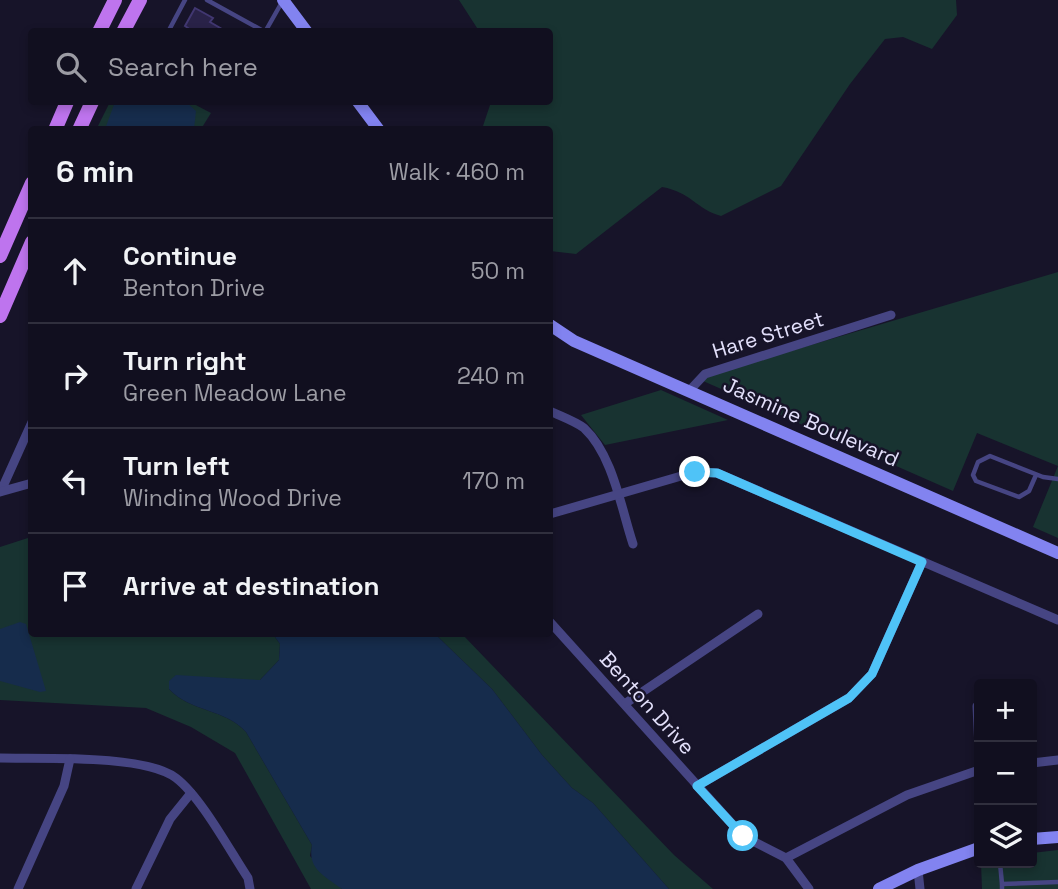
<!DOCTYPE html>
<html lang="en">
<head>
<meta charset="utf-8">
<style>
  :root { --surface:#110f1f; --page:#1e1d2c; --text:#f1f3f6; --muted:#9c9ca4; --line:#302f3d }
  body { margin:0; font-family:"Space Grotesk",sans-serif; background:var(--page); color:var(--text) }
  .controls { position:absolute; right:21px; bottom:21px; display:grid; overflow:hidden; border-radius:7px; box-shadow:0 4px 10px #0003 }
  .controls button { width:63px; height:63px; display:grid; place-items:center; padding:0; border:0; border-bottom:2px solid var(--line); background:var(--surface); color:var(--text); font:35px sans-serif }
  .stop { position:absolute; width:21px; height:21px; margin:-16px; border:5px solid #4fc3f7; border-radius:50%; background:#fff }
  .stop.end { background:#4fc3f7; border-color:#fff; box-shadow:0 2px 7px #0008 }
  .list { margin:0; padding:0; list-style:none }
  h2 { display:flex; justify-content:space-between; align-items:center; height:91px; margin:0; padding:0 28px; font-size:30px }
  h2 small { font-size:23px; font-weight:400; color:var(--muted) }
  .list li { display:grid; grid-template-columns:46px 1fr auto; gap:21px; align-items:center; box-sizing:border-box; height:105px; padding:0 28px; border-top:2px solid var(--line) }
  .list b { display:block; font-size:26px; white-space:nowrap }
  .list p { margin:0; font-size:23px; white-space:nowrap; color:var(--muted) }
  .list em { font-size:23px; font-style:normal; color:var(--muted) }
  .icon { flex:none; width:38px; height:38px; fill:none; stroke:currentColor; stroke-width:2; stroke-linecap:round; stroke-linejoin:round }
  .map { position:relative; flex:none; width:1058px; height:889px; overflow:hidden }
  .search { position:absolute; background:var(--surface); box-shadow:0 4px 10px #0003; left:28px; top:28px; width:525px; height:77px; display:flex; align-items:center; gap:18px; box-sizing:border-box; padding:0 24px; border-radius:7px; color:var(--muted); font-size:26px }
  .panel { position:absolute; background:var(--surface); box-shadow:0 4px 10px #0003; left:28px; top:126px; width:525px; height:511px; border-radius:7px }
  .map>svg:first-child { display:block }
  .green { fill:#183331 }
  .water { fill:#162c4c }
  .building { fill:#292248; stroke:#413771; stroke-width:2 }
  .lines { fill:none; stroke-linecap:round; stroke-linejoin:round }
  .lane { stroke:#464583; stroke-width:4.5 }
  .street { stroke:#464583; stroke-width:9 }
  .secondary { stroke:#8283f0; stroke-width:12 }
  .primary { stroke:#be74ee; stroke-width:14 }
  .route { stroke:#4fc3f7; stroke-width:9 }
  .labels { text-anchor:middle; stroke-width:5; stroke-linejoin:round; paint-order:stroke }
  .street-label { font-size:21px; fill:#e3e0fb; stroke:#171429 }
</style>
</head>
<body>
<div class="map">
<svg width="1058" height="889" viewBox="0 0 1058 889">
  <rect width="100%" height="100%" fill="#171429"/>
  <g class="green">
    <path d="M459,0H956L957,15L932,49L903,37L885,39L850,84L781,186L721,216C696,209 691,192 662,187L576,254L550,251V130L482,129L491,102H550V32L479,31Z"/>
    <polygon points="110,102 190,102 211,113 201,129 96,130"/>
    <polygon points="1058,272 1058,538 1033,527 1058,466 977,433 953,491 703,381 706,376"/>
    <polygon points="661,390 728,420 605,445 581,415"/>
    <path d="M31,537L32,634H273L280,644L279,660L260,680L169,689C190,712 226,709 246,732L312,845L310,856L342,889H311L235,753L191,727L146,708L0,700V547Z"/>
    <polygon points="435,634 462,634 674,855 713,889 669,889 593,803 572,788 542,755 492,689"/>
    <polygon points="1058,850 1058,889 982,889 981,863 1032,863 1032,853"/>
  </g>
  <g class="water">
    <polygon points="115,102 186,102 196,111 194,129 105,129"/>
    <polygon points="20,622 26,624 46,691 40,692 0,681 0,629"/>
    <path d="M273,634H435L492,689L542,755L572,788L593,803L669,889H342C325,876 307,869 312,845L246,732C226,709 190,712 169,689V681L176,675L260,680L279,660L280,644Z"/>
  </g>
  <polygon class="building" points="195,8 213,18 210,22 227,32 186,32 188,28 185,26"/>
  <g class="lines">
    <g class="lane">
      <polyline points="207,0 265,32"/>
      <polyline points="168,32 185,0"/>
      <polyline points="265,32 282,2"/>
      <polyline points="225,102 227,102"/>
      <polyline points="1036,475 1029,491 1019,497 976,481 973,475 978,462 990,456 1043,477 1058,479"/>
      <polyline points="1000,863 1002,884"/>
      <polyline points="1002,889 1002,884 1058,882"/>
    </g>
    <g class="street">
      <polyline points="690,390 705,374 891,315"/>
      <path d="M550,411C560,416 575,421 584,428C613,455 621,508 633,544"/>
      <polyline points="1,491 32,422"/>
      <polyline points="0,492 32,483"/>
      <polyline points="550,514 695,472 717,473 1058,620"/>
      <polyline points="550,622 743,836 786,858 809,889"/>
      <polyline points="626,703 758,614"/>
      <polyline points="977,706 979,748"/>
      <path d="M0,758C41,759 144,754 176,778C201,797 230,851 248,878L250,889"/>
      <polyline points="1032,763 1058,760"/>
      <polyline points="697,786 849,698 872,674 922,562"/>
      <polyline points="786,858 907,795 979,770"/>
      <polyline points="918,870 920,889"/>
      <polyline points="18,889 64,786 70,759"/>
      <polyline points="136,889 170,819 191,793"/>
    </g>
    <g class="secondary">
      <polyline points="283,0 307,32"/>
      <polyline points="358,102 379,130"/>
      <polyline points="550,325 574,341 1058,553"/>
      <polyline points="1032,839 1058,837"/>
      <polyline points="879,889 918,870 979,848"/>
    </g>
    <g class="primary">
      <polyline points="99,32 115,0"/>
      <polyline points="123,32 140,0"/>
      <polyline points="55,130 67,102"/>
      <polyline points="79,130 92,102"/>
      <polyline points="0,256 32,183"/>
      <polyline points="0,316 32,242"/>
    </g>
  </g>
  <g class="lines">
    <polyline class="route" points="695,472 717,473 922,562 872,674 849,698 697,786 743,836"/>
  </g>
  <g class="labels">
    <g class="street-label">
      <text transform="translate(768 335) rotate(-17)" y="7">Hare Street</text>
      <text transform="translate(811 422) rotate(24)" y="7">Jasmine Boulevard</text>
      <text transform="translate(647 703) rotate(48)" y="7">Benton Drive</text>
    </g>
  </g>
</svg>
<div class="controls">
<button>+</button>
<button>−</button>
<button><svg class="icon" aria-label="layers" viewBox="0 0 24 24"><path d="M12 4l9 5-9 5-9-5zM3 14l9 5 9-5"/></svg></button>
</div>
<div class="stop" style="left:743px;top:836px"></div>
<div class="stop end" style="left:695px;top:472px"></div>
<div class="search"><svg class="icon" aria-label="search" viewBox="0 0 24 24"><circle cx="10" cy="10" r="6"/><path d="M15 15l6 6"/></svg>Search here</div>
<section class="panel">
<h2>6 min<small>Walk · 460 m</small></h2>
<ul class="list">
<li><svg class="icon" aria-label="ahead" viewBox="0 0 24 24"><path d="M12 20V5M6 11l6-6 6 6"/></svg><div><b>Continue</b><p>Benton Drive</p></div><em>50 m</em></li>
<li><svg class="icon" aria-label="right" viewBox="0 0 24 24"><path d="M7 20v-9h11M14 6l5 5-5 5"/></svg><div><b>Turn right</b><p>Green Meadow Lane</p></div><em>240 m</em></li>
<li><svg class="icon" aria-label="left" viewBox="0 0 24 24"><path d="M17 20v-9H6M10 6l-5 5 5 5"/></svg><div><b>Turn left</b><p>Winding Wood Drive</p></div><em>170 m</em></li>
<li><svg class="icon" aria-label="arrive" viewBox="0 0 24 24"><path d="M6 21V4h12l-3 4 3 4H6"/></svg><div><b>Arrive at destination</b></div></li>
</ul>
</section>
</div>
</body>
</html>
